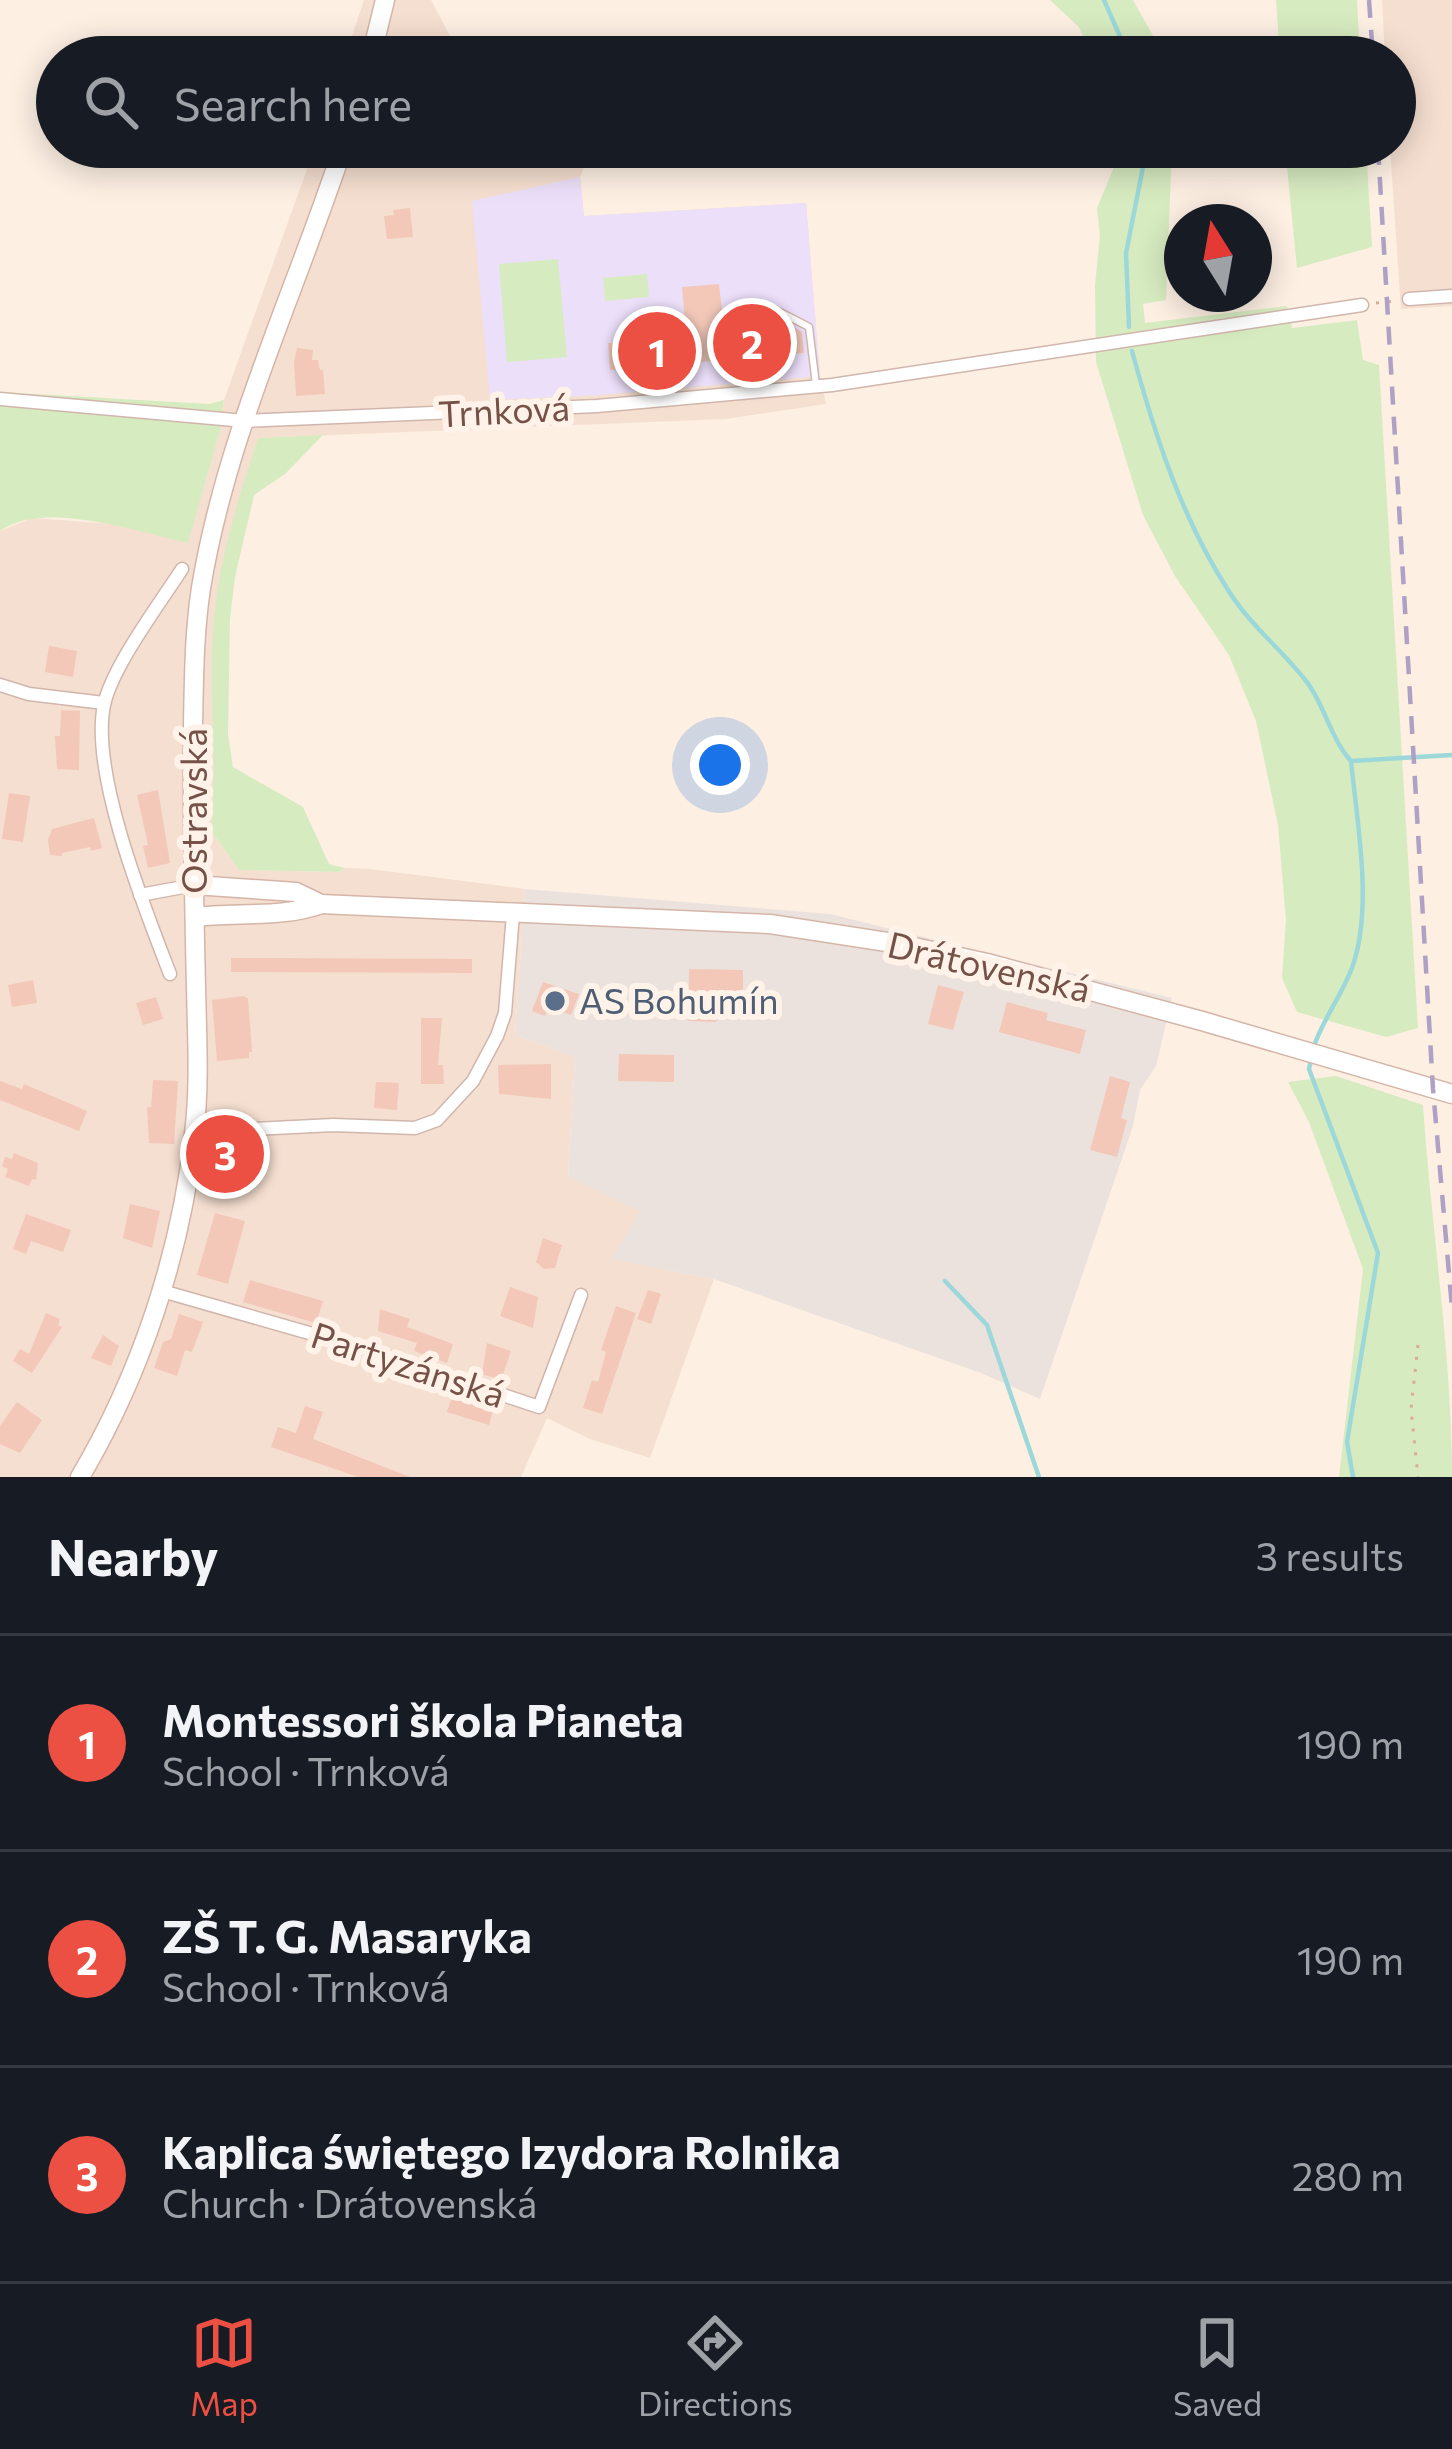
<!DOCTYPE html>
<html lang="en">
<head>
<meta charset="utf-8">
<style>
  :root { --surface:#171b24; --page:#242831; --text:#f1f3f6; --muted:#9ea1a6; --line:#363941; --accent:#eb5043 }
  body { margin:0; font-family:Commissioner,sans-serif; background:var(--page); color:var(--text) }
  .compass { position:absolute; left:1164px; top:204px; width:108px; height:108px; border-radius:50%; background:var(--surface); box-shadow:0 6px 30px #0003; rotate:349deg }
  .you { position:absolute; left:720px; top:765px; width:42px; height:42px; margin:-30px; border:9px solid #fff; border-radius:50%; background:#1a73e8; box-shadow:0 0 0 18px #1a73e833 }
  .badge { display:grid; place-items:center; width:78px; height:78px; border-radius:50%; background:var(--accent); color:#fff; font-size:39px; font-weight:700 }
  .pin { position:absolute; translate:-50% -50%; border:6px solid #fff; box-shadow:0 3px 12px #0006 }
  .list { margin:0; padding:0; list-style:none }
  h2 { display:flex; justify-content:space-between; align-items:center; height:156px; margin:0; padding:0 48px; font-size:51px }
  h2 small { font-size:39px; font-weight:400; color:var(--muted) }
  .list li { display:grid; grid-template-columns:78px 1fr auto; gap:36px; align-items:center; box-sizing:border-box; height:216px; padding:0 48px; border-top:3px solid var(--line) }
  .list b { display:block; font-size:45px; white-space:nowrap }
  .list p { margin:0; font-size:39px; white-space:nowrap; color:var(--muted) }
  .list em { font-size:39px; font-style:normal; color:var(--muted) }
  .icon { flex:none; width:66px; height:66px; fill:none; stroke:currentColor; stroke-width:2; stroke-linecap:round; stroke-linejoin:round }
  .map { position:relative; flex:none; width:1452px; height:1477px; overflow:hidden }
  .search { position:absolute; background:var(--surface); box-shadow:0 6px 30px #0003; left:36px; right:36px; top:36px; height:132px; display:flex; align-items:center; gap:30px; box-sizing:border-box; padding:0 42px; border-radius:66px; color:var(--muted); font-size:45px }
  .sheet { height:804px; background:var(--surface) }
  nav { display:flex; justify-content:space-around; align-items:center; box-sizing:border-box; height:168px; border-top:3px solid var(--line); background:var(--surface); font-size:33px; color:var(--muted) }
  nav a { display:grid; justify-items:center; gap:6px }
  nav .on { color:var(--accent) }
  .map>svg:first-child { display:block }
  .residential { fill:#f5dfd0 }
  .industrial { fill:#ece2dd }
  .education { fill:#ecdff9 }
  .green { fill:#d7ebc0 }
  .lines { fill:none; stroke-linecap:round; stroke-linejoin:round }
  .stream { stroke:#9cd8d9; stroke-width:4.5 }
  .building { fill:#f3c8b9 }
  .lane-casing { stroke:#d0b6ac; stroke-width:9 }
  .street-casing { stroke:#d0b6ac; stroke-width:15 }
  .secondary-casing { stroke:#d4b5a8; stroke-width:21 }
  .path { stroke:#d8ab9c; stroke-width:3; stroke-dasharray:3 9; stroke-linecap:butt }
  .lane { stroke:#fff; stroke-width:6 }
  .street { stroke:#fff; stroke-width:12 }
  .secondary { stroke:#fff; stroke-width:18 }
  .rail { stroke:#afa1c6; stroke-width:4.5; stroke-dasharray:18 12; stroke-linecap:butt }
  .service-dot { fill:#5c6f8a; stroke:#fff3e9; stroke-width:4.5 }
  .labels { text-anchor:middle; stroke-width:12; stroke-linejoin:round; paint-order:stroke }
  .street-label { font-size:36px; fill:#755148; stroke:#fff3e9 }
  .service-label { font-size:36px; fill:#4e5e75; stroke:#fff3e9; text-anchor:start }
</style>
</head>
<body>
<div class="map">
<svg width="1452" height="1477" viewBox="0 0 1452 1477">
  <rect width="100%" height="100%" fill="#fdefe2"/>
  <g class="residential">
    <polygon points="364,0 431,0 461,57 345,57"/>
    <polygon points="1382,0 1452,0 1452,306 1401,309 1390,147 1395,147 1395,57 1385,57"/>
    <polygon points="315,147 573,147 580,153 584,167 580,177 584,216 806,203 820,376 826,404 725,419 259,438 213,667 216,776 211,831 239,870 339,872 345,868 370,869 525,889 515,1035 575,1057 568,1177 641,1210 612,1259 714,1279 650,1458 590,1439 547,1418 521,1477 0,1477 0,531 32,518 114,524 188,542 220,431 224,400"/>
  </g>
  <polygon class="industrial" points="525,889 830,914 1172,998 1156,1066 1140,1090 1133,1126 1040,1399 981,1373 714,1279 611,1259 640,1211 568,1177 575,1057 515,1035"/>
  <polygon class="education" points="580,177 584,216 806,203 820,376 599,395 490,400 472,201"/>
  <g class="green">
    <polygon points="1050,0 1133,0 1165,57 1092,57 1079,27"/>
    <polygon points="1276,0 1357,0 1360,57 1280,57"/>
    <polygon points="1114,147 1172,147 1166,300 1143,304 1145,323 1287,306 1292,328 1357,320 1363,360 1379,365 1418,1028 1386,1037 1297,1012 1282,978 1286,920 1278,825 1256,721 1229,655 1175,576 1143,515 1096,362 1095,285 1100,237 1097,208 1114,167"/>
    <polygon points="1285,147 1366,147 1372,247 1297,268"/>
    <polygon points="558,259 567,357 507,362 499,264"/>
    <polygon points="647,274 649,297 605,301 603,278"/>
    <path d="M0,392L209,404L224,400L220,431L188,543C140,532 42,499 0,531Z"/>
    <path d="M323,435L285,474L254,495L235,577L230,619L228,734L233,767L303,807L329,864L345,868L339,872L239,870L211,831C218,760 208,689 214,618C220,556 239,497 258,438Z"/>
    <path d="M1336,1076L1423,1105C1431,1229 1452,1353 1452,1477H1339L1363,1269L1309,1122L1288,1082Z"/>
  </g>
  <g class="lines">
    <g class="stream">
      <polyline points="1104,0 1129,57"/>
      <polyline points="1129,327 1126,253 1147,147"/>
      <path d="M1132,351C1155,435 1181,517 1228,590C1249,624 1282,650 1306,681C1325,705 1330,738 1351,761L1452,755"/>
      <path d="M1313,1049C1322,1020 1343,994 1353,965C1373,906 1357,822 1351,761"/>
      <polyline points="1311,1060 1309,1069 1378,1253 1347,1442 1353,1477"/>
      <polyline points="945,1281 987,1325 1039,1477"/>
    </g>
  </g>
  <g class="building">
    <polygon points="410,208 413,237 387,239 384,216 394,215 393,210"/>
    <polygon points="719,284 723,319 769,315 770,329 794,327 802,332 804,353 610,370 608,343 640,341 639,326 685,322 682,287"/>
    <polygon points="297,348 313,350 312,360 318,360 320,370 323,370 325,394 296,396 294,362"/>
    <polygon points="49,646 77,651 73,677 45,672"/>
    <polygon points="61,710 80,711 79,770 57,769 55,736 60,736"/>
    <polygon points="158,790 170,863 148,868 143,846 148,845 137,795"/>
    <polygon points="9,793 30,796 23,842 2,839"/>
    <polygon points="94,818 102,848 91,851 90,847 62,853 62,856 50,855 48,840 52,829"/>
    <polygon points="231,958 472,959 472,973 231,972"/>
    <polygon points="689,969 743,970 743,1004 715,1022 688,1021"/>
    <polygon points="33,980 37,1003 12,1007 8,985"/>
    <polygon points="543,982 579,994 571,1015 548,1007 545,1016 532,1011"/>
    <polygon points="938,985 964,992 953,1030 928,1024"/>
    <polygon points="243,996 248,998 252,1052 249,1052 249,1058 217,1061 212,1000"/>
    <polygon points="156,997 163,1019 143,1025 136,1003"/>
    <polygon points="1007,1002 1048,1013 1046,1020 1086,1030 1080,1054 999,1032"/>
    <polygon points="421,1018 442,1018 438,1065 443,1065 444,1084 421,1084"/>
    <polygon points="619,1054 674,1055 674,1082 618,1081"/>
    <polygon points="551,1064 551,1099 499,1094 498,1065"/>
    <polygon points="1110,1076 1130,1082 1121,1118 1127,1120 1117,1157 1090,1150"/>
    <polygon points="153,1080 178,1081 174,1144 149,1143 147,1107 151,1107"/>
    <polygon points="0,1081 22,1089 24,1084 87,1111 79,1131 0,1100"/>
    <polygon points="376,1082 399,1083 397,1110 374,1108"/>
    <polygon points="14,1153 38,1163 36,1180 32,1179 29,1186 5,1177 8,1169 2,1166 5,1157 12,1159"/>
    <polygon points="130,1204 160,1211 152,1248 123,1238"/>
    <polygon points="215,1213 245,1221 228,1284 197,1275"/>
    <polygon points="26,1214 71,1230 63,1252 31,1241 26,1254 13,1249"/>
    <polygon points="543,1238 562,1245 555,1268 544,1269 536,1262"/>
    <polygon points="250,1280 323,1301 316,1323 243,1302"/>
    <polygon points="510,1287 538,1297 533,1328 500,1316"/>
    <polygon points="648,1290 661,1294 651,1324 637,1319"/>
    <polygon points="616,1306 636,1313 602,1414 583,1408 592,1380 598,1382 606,1352 601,1350"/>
    <polygon points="380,1309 410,1319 407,1327 453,1344 447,1363 414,1351 417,1343 378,1331"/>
    <polygon points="46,1313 60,1319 58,1325 62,1327 32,1373 13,1361 20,1349 29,1354"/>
    <polygon points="179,1314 203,1322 192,1352 185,1350 177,1376 154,1368 163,1342 171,1339"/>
    <polygon points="103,1335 119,1346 111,1366 91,1358"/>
    <polygon points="487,1343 511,1351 501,1380 482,1374"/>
    <polygon points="454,1390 495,1403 489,1425 447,1412"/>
    <polygon points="17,1402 42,1420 20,1453 0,1444 0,1426"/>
    <polygon points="305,1406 323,1412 313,1439 410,1477 358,1477 271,1447 278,1427 296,1433"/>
  </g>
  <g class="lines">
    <g class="lane-casing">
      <polyline id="lane" points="774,309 809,327 816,385"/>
    </g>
    <g class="street-casing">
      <g id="street">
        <polyline points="1409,299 1452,296"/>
        <polyline points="0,399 245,421 597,406 832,385 1362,305"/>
        <polyline points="0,685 29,694 104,703"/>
        <polyline points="140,895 194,885"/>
        <path d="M170,974C145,909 90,773 104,705C112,667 160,603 182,569"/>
        <polyline points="195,1132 333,1125 415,1128 437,1120 473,1081 497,1036 505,1013 513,914"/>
        <polyline points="162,1291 365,1349 539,1407 581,1295"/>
      </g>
    </g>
    <g class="secondary-casing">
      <g id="secondary">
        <polyline points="371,57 385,0"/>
        <polyline points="194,885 296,892 321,904 770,924 900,944 987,963 1202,1021 1452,1094"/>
        <path d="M195,917C235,912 285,918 321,904"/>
        <path d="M80,1477C141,1374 181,1253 194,1134C200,1086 197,1037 196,988C194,900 192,813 193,725C194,679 194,633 201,588C226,435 295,293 343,147"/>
      </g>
    </g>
    <g class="path">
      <polyline points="1376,303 1396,301"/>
      <polyline points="1418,1345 1411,1409 1418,1477"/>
    </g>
    <use href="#lane" class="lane"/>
    <use href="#street" class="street"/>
    <use href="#secondary" class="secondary"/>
    <g class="rail">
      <polyline points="1369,0 1373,57"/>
      <polyline points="1378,147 1433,1089 1452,1308"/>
    </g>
  </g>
  <circle class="service-dot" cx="555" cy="1001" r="12"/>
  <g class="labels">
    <g class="street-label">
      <text transform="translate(504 411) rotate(-3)" y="13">Trnková</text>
      <text transform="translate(194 811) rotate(-90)" y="13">Ostravská</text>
      <text transform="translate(989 967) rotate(13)" y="13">Drátovenská</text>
      <text transform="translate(408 1365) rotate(18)" y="13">Partyzánská</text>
    </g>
    <g class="service-label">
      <text x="579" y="1014">AS Bohumín</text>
    </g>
  </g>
</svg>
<svg class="compass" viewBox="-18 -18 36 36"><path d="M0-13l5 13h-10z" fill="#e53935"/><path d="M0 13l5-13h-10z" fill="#9ea1a6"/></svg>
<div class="you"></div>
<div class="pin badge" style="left:657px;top:351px">1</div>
<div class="pin badge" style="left:752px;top:343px">2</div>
<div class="pin badge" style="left:225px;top:1154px">3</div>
<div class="search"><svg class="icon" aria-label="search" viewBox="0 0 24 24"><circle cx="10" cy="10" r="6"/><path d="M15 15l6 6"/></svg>Search here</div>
</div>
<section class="sheet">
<h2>Nearby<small>3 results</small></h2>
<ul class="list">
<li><span class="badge">1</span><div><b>Montessori škola Pianeta</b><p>School · Trnková</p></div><em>190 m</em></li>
<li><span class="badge">2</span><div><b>ZŠ T. G. Masaryka</b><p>School · Trnková</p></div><em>190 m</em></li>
<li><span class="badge">3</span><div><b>Kaplica świętego Izydora Rolnika</b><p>Church · Drátovenská</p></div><em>280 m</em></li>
</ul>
</section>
<nav>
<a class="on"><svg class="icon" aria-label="map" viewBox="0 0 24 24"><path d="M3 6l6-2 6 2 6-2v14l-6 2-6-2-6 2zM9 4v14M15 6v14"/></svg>Map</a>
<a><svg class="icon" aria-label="directions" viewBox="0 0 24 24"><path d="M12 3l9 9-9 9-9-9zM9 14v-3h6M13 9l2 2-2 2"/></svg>Directions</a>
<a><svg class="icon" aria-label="saved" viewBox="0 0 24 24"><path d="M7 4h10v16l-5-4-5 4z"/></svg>Saved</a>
</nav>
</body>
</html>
